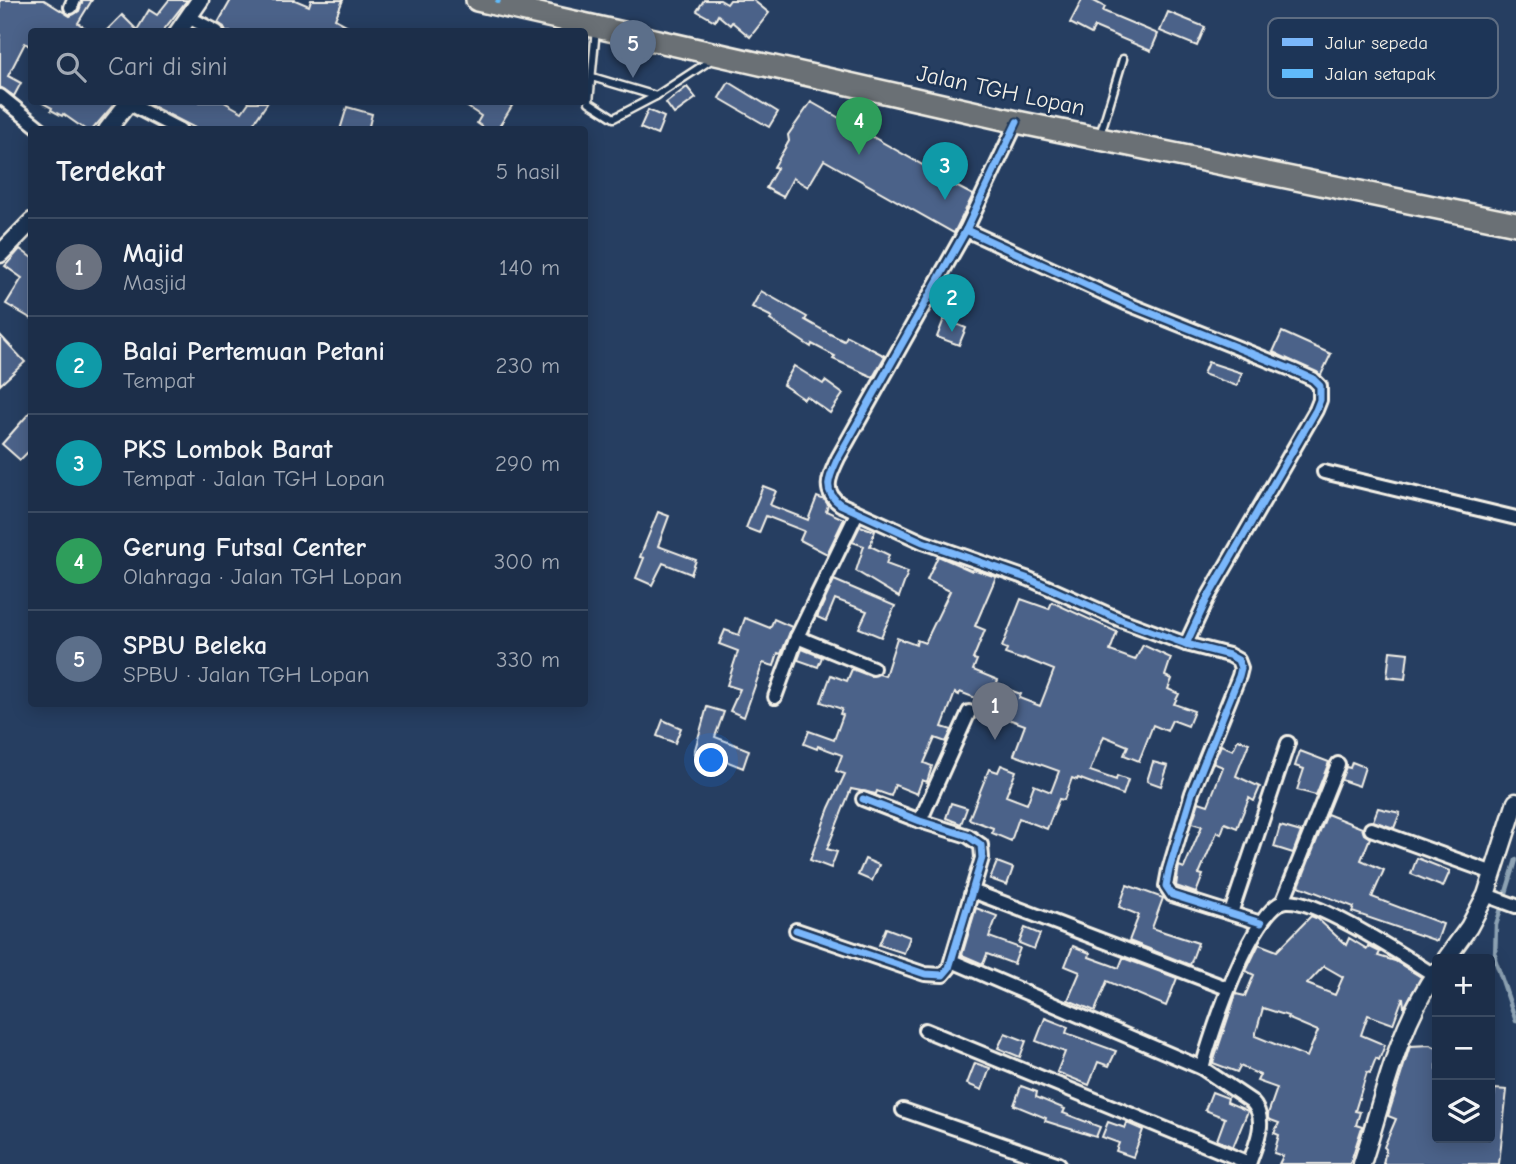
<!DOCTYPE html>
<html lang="id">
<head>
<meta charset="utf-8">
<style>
  :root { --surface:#1c2e49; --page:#293a53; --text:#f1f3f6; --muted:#a0a8b4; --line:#3a4a61; --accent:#bca0f2 }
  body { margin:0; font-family:"Comic Neue",sans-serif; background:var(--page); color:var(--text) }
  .controls { position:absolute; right:21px; bottom:21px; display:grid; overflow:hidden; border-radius:7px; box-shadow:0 4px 18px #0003 }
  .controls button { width:63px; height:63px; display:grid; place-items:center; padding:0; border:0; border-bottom:2px solid var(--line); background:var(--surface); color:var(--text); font:35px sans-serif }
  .you { position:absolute; left:712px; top:761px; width:24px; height:24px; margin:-18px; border:5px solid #fff; border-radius:50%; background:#1a73e8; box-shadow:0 0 0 10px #1a73e833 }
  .badge { display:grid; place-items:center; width:46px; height:46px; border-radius:50%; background:var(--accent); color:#fff; font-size:23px; font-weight:700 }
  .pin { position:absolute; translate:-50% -58px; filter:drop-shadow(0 2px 4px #0008) }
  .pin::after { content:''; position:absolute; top:37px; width:24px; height:21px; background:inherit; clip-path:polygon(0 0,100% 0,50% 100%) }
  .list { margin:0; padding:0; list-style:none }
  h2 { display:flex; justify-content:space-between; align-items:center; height:91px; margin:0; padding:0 28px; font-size:30px }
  h2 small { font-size:23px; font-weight:400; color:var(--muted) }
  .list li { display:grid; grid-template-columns:46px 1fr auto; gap:21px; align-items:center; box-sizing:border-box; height:98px; padding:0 28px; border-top:2px solid var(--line) }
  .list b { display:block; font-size:26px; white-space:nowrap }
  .list p { margin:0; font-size:23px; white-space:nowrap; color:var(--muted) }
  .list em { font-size:23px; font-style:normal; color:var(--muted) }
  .icon { flex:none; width:38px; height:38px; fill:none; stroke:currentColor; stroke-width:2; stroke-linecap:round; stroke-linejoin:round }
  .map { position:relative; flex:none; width:1516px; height:1164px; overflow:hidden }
  .search { position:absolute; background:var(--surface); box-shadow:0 4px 18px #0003; left:28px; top:28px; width:560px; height:77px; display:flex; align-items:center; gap:18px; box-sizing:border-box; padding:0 24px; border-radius:7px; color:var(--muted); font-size:26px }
  .panel { position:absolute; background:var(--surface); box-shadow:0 4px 18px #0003; left:28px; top:126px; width:560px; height:581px; border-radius:7px }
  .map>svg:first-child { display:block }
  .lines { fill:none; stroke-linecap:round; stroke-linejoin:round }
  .stream { stroke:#8da2b3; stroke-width:4.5 }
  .building { fill:#4c6289; stroke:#f4f1e8; stroke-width:2; fill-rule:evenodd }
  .lane-casing { stroke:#f4f1e8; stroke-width:11 }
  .street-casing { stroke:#f4f1e8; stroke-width:18 }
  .secondary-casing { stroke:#f4f1e8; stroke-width:21 }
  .highway-casing { stroke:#f4f1e8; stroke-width:26 }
  .lane { stroke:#1d3557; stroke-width:6 }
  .street { stroke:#1d3557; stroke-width:12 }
  .secondary { stroke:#1d3557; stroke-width:16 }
  .highway { stroke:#6a7074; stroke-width:21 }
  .quiet { stroke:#60bafa; stroke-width:5; stroke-dasharray:10 5; stroke-linecap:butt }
  .cycleway-casing { stroke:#1d3557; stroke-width:11 }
  .cycleway { stroke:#7ab7fb; stroke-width:7 }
  .labels { text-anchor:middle; stroke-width:5; stroke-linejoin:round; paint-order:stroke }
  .street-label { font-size:23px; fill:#f4f1e8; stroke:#1d3557 }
  .key { fill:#1d3557; stroke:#5e6d82; stroke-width:2 }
  .key-label { font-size:19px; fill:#f4f1e8 }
</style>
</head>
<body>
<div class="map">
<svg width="1516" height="1164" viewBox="0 0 1516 1164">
  <rect width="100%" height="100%" fill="#263e61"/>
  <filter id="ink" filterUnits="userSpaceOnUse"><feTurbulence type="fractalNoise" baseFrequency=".0143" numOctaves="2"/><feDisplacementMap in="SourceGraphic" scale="14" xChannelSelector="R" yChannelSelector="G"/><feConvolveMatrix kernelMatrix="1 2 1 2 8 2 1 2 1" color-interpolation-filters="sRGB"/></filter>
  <g filter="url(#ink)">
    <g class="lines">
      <polyline class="stream" points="1516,860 1496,925 1495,959 1516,1021"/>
    </g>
    <g class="building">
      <polygon points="0,0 44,0 70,16 79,11 83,0 92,0 78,23 91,32 32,32 32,48 25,43 8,76 21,83 14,96 0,87"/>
      <polygon points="169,0 187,0 162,32 105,32 122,15 137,30 149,10 157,15"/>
      <polygon points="231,0 295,0 309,6 311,0 343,0 335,19 359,32 226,32 224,27 218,23"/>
      <polygon points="704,0 720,0 727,4 730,0 753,0 769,13 750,37 732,22 730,25 718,15 715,21 697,11"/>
      <polygon points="1082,0 1092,0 1105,7 1103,11 1158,34 1151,51 1095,27 1091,34 1070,23"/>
      <polygon points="1168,12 1205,27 1197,46 1160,31"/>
      <polygon points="729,82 778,112 769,127 719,98"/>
      <polygon points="687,87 696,98 674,114 666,103"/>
      <polygon points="41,102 116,102 92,130 86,130 63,114 62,116 51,110 52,108"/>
      <polygon points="144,102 224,102 242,112 249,102 268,102 249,130 199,130"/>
      <polygon points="460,102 504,102 512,106 497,130 487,130 477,123 481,116"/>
      <polygon points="811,102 933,171 931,173 973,195 954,233 824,160 808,187 793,178 783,197 766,188 777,168 774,167 789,141 788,135"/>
      <polygon points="347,107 372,114 368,130 340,130"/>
      <polygon points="648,110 664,117 657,135 640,128"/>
      <polygon points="20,249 32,258 32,319 6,304 22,278 5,266"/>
      <polygon points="761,291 807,317 805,320 830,334 844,341 847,336 885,356 873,377 833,359 835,356 812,344 811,347 770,320 772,317 752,307"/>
      <polygon points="944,319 966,328 959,345 937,337"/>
      <polygon points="1282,332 1331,354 1321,375 1273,352"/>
      <polygon points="0,335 25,362 0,385"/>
      <polygon points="1208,362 1242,373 1237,386 1203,374"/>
      <polygon points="794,366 823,384 825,381 843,394 830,413 806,396 804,399 783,385"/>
      <polygon points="32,410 32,448 20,460 2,444"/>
      <polygon points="763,486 776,491 770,505 808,520 817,497 825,500 828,505 826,511 844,519 827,554 800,540 804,531 766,516 759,533 746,528"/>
      <polygon points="658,512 669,516 658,546 696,560 691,574 663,563 652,585 636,578 644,558 640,557"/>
      <polygon points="860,526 875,531 870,546 889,555 886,564 908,572 899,597 856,571 864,546 852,542"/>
      <polygon points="938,556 972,571 973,569 996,577 975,626 985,630 973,659 977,660 973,670 998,680 996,685 1021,694 1019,698 1040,706 1054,670 1024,658 1023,660 1005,654 1007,649 1002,647 1021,599 1049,609 1052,602 1117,632 1110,651 1135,660 1143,645 1171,658 1165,676 1172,679 1168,689 1179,694 1174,704 1194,711 1188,726 1172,720 1167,731 1153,725 1139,761 1124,755 1128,746 1104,736 1090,771 1116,780 1117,776 1128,780 1123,795 1078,778 1077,780 1072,778 1064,800 1059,799 1047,829 1019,818 1011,841 992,833 993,828 969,819 989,769 998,772 1001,765 1016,771 1006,796 1027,804 1034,785 1051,792 1059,771 1014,755 1025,725 983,710 986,702 960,692 959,695 955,693 942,727 952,730 946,742 935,738 924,763 932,766 927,782 922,780 917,794 895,785 891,796 877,791 876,794 851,789 827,849 837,852 831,868 810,860 829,808 845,774 836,771 842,755 818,746 817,749 804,744 809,731 834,740 843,715 840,714 842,709 821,702 831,675 847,681 852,669 870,676 879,674 885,676 897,638 916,645 917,640 925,643 950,591 927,580"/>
      <polygon points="834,580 895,606 881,637 859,628 867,611 835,599 826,621 817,617"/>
      <polygon points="745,618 770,628 774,619 792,627 781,654 778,653 774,666 763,663 744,717 730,711 740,689 727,685 738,651 719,644 725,630 739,635"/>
      <polygon points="802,649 822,657 818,667 798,660"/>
      <polygon points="1390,651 1408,653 1405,679 1387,677"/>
      <polygon points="707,707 724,712 715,737 749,750 743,768 711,755 711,758 694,753"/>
      <polygon points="663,720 681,728 675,743 657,736"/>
      <polygon points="1238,739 1249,743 1236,776 1260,787 1254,801 1249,798 1237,828 1225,823 1221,834 1217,832 1199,874 1203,875 1196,893 1176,886 1178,872 1179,866 1184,868 1202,826 1192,823 1199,802 1208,805 1223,767 1213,763 1221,745 1233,750"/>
      <polygon points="1300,751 1329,762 1316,795 1297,790 1304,769 1295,766"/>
      <polygon points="1153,762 1168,766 1161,786 1147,781"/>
      <polygon points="1352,762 1365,767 1359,786 1341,780 1346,767 1350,768"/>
      <polygon points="951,803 967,808 961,824 946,818"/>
      <polygon points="1378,808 1400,813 1394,828 1373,821"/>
      <polygon points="1327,814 1362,828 1364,834 1370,838 1361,860 1384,870 1372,897 1443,924 1437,941 1352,912 1354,907 1299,886"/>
      <polygon points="1280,826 1301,832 1293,853 1274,847"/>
      <polygon points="1417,858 1450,871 1443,887 1411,874"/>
      <polygon points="865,859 879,865 872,881 858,875"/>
      <polygon points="997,862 1013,868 1007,885 990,879"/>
      <polygon points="1127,885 1163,898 1152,928 1198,943 1190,965 1129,941 1139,915 1119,907"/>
      <polygon points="976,908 997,916 989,937 1020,948 1014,964 987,954 983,964 962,955"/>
      <path d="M1311,916L1318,919L1346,945L1349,938L1367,949L1368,946L1380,952L1378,956L1395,961L1421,977L1404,1008L1403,997L1393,1024L1368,1015L1361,1035L1385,1045L1379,1060L1376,1058L1370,1073L1367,1072L1355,1111L1360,1112L1356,1125L1362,1127L1350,1164H1279L1283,1156L1274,1153L1279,1135L1274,1133L1279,1123L1268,1119V1114L1277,1088L1257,1081L1260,1075L1240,1066L1237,1072L1213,1063L1236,994L1245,996L1254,975L1246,971L1259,944L1277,951ZM1324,966L1343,977L1335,995L1307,984ZM1263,1008L1288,1016L1287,1018L1318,1031L1307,1057L1255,1036Z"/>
      <polygon points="886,928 910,937 904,953 879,945"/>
      <polygon points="1025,928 1040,934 1034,949 1019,943"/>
      <polygon points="1073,946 1090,953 1089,957 1119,968 1123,958 1177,978 1166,1006 1107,981 1095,1011 1068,1000 1080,972 1065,966"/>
      <polygon points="1045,1018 1068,1027 1066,1033 1116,1051 1109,1066 1098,1062 1089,1085 1057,1072 1065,1052 1036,1041"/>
      <polygon points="1005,1033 1026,1041 1020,1057 998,1048"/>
      <polygon points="1430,1045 1437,1048 1437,1138 1490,1138 1490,1115 1492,1115 1495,1089 1507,1090 1499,1164 1383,1164 1386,1149 1384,1147 1396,1119 1388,1116 1410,1046"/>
      <polygon points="975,1063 990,1068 982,1090 967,1084"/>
      <polygon points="1021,1086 1037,1092 1036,1097 1065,1109 1063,1113 1100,1127 1096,1137 1045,1121 1046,1118 1014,1105"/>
      <polygon points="1212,1092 1228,1098 1227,1102 1248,1111 1233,1147 1217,1140 1225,1118 1205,1110"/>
      <polygon points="1108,1122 1125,1128 1127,1123 1143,1130 1133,1157 1116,1151 1119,1143 1102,1137"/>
    </g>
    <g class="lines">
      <g class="lane-casing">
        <g id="lane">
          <polyline points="596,29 589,102 614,118 656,96 711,60"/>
          <polyline points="592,77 656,96"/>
          <polyline points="1100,135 1123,59"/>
        </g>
      </g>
      <g class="street-casing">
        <g id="street">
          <polyline points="71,7 74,0"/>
          <polyline points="188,17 217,32"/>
          <polyline points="0,96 42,130"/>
          <polyline points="128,103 180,130"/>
          <path d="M1017,122L966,230L838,458C830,476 821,490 840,504L923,542L1029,579L1121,620L1186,644L1229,655L1238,660L1241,668L1239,676L1192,793L1169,870L1166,886L1172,895L1261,923"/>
          <polyline points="966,230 1128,304 1293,370 1313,379 1320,386 1320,400 1316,410 1207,599 1186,644"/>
          <polyline points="1324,472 1516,518"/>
          <polyline points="797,637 873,668"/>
          <polyline points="775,697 797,637 857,513"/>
          <polyline points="920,821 969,712"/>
          <polyline points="1371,829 1493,873"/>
          <polyline points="972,891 1227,988"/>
          <polyline points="1486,895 1516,906"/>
          <polyline points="1283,901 1338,764"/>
          <polyline points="1231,913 1288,743"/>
          <polyline points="796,930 925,974 943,975 949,968 982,858 981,845 968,836 920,821 863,799"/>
          <path d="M952,961L1202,1068L1251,1101C1269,1119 1256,1143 1249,1164"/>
          <polyline points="925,1030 1249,1163"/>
          <path d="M1202,1068C1210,1038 1253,903 1287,901C1317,899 1405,957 1434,975"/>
          <polyline points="903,1110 1059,1164"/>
        </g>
      </g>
      <g class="secondary-casing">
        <g id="secondary">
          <polyline points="178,32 200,0"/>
          <polyline points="107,130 129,102"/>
          <polyline points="0,254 32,221"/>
          <polyline points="1446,959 1469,927 1486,895 1516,802"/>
          <path d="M1362,1164C1383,1100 1397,1027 1437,971"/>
        </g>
      </g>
      <g class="highway-casing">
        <polyline id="highway" points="477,0 1017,122 1516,224"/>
      </g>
      <use href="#lane" class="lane"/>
      <use href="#street" class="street"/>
      <use href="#secondary" class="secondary"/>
      <use href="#highway" class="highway"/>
      <polyline class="quiet" points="497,3 499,0"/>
      <g class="cycleway-casing">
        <g id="cycleway">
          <path d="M1017,122L966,230L838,458C830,476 821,490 840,504L923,542L1029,579L1121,620L1186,644L1229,655L1238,660L1241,668L1239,676L1192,793L1169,870L1166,886L1172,895L1261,923"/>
          <polyline points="966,230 1128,304 1293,370 1313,379 1320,386 1320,400 1316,410 1207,599 1186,644"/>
          <polyline points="796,930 925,974 943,975 949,968 982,858 981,845 968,836 920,821 863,799"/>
        </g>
      </g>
      <use href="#cycleway" class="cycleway"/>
    </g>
  </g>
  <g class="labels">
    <g class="street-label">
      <text transform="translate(1001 90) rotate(12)" y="8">Jalan TGH Lopan</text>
    </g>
  </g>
  <rect x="1268" y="18" width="230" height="80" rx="10" class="key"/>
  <rect x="1282" y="38" width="31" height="8" fill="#7ab7fb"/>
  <rect x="1282" y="69" width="31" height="9" fill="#60bafa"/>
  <g class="key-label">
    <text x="1325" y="49">Jalur sepeda</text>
    <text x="1325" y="80">Jalan setapak</text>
  </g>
</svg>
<div class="controls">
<button>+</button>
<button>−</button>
<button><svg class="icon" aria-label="layers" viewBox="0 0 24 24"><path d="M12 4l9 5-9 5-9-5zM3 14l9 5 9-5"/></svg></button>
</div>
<div class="you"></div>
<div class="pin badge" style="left:995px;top:740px;background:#6b7280">1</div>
<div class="pin badge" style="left:952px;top:332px;background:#0f9aa8">2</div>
<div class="pin badge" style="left:945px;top:200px;background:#0f9aa8">3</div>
<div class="pin badge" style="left:859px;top:155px;background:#2e9e5b">4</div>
<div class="pin badge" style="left:633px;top:78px;background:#5c6f8a">5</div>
<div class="search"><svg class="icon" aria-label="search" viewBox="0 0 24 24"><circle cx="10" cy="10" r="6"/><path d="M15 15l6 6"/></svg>Cari di sini</div>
<section class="panel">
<h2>Terdekat<small>5 hasil</small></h2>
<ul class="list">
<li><span class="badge" style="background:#6b7280">1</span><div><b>Majid</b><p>Masjid</p></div><em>140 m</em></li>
<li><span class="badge" style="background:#0f9aa8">2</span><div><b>Balai Pertemuan Petani</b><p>Tempat</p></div><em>230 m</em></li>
<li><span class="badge" style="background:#0f9aa8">3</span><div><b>PKS Lombok Barat</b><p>Tempat · Jalan TGH Lopan</p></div><em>290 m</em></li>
<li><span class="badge" style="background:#2e9e5b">4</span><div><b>Gerung Futsal Center</b><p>Olahraga · Jalan TGH Lopan</p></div><em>300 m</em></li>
<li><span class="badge" style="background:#5c6f8a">5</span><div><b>SPBU Beleka</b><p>SPBU · Jalan TGH Lopan</p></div><em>330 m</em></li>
</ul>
</section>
</div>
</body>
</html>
